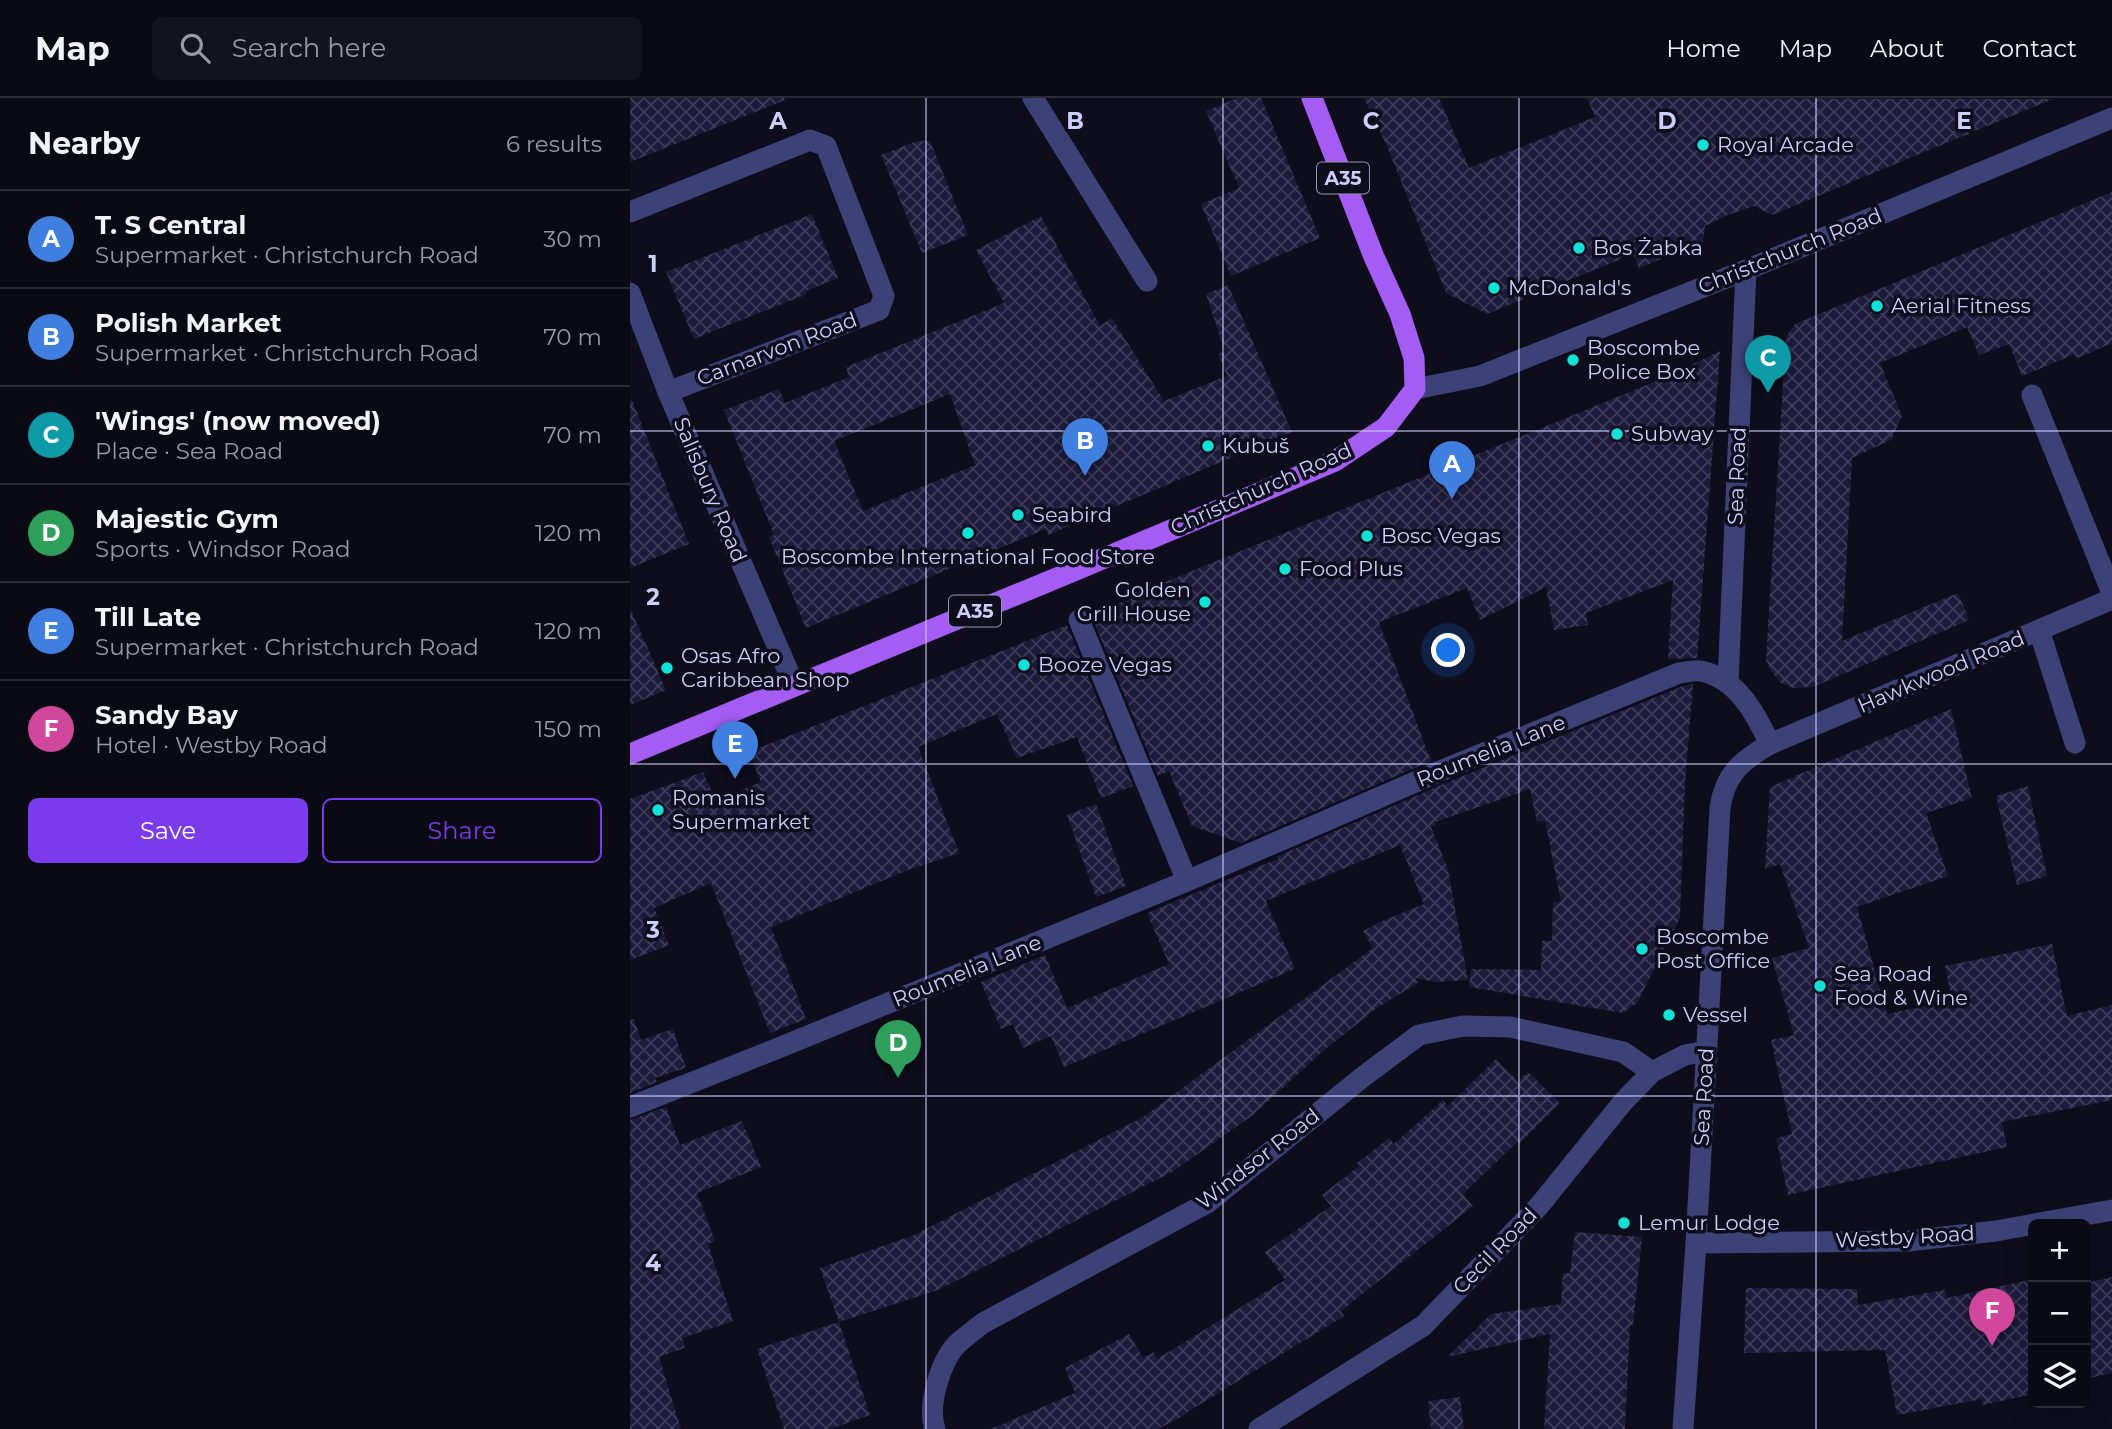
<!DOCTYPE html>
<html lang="en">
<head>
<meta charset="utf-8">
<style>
  :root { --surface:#0a0a15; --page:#13131e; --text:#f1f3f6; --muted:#999aa0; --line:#2a2b34; --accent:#7c3aed }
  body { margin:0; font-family:Montserrat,sans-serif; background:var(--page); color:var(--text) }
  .controls { position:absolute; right:21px; bottom:21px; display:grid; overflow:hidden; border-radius:10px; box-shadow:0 7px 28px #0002 }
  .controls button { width:63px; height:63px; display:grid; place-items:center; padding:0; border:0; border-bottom:2px solid var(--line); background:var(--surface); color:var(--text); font:35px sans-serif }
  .you { position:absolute; left:819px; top:553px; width:24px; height:24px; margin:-18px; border:5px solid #fff; border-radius:50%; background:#1a73e8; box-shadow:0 0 0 10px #1a73e833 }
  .badge { display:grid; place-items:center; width:46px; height:46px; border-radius:50%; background:var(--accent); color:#fff; font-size:23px; font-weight:700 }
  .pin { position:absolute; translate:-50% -58px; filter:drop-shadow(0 2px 4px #0008) }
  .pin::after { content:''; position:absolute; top:37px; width:24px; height:21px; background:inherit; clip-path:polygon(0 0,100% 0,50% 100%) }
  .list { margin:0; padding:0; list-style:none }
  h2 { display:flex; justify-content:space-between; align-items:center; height:91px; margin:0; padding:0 28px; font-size:30px }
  h2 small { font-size:23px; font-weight:400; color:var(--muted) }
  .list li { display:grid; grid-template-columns:46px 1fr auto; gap:21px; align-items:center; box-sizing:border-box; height:98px; padding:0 28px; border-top:2px solid var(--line) }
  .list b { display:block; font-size:26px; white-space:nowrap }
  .list p { margin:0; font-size:23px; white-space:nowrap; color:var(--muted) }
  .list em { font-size:23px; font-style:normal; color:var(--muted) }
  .actions { display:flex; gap:14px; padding:21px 28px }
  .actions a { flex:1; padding:16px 0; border:2px solid var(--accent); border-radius:10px; text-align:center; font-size:24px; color:var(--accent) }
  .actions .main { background:var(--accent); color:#fff }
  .icon { flex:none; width:38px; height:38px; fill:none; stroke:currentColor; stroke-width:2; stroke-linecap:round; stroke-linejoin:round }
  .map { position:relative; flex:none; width:1482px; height:1331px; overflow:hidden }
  header { display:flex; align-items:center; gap:42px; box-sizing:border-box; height:98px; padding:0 35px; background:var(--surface); border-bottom:2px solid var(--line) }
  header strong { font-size:33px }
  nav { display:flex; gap:38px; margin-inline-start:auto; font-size:24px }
  .search { width:490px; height:63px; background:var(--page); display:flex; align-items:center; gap:18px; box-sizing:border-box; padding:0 24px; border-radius:10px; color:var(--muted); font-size:26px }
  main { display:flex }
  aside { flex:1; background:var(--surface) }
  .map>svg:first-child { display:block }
  .building { fill:url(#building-cross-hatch); fill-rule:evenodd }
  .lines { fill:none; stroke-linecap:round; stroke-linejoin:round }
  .minor { stroke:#3c4278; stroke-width:21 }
  .major { stroke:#a45cf2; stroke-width:21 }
  .grid { fill:none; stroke:#cccefb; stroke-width:2; stroke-opacity:0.55 }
  .poi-dot { fill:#12e1d8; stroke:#0d0d1c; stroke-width:2.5 }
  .labels { text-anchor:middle; stroke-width:7; stroke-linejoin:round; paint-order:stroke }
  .shield { fill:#0d0d1c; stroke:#9394b8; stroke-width:2 }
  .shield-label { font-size:19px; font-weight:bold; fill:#cccefb }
  .poi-label { font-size:21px; fill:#cccefb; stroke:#0d0d1c; text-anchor:start }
  .street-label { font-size:21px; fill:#cccefb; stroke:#0d0d1c }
  .grid-label { font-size:23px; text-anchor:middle; font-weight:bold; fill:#cccefb; stroke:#0d0d1c; stroke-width:7; stroke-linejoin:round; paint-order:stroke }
</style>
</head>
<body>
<header>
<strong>Map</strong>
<div class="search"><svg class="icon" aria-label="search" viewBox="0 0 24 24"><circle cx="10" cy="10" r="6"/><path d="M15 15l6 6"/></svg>Search here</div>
<nav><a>Home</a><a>Map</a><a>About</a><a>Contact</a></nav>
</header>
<main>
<aside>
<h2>Nearby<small>6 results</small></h2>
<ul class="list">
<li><span class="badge" style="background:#3f7fe0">A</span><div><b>T. S Central</b><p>Supermarket · Christchurch Road</p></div><em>30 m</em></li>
<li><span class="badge" style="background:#3f7fe0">B</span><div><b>Polish Market</b><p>Supermarket · Christchurch Road</p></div><em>70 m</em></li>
<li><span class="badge" style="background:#0f9aa8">C</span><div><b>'Wings' (now moved)</b><p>Place · Sea Road</p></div><em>70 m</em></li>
<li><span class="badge" style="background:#2e9e5b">D</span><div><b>Majestic Gym</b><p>Sports · Windsor Road</p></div><em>120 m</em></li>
<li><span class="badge" style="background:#3f7fe0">E</span><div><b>Till Late</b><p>Supermarket · Christchurch Road</p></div><em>120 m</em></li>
<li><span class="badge" style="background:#d1479c">F</span><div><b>Sandy Bay</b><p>Hotel · Westby Road</p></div><em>150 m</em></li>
</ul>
<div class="actions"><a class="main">Save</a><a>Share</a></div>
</aside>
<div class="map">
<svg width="1482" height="1331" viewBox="0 0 1482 1331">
  <defs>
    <pattern id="building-cross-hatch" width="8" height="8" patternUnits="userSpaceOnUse" patternTransform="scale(1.75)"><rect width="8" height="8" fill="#1d1b3c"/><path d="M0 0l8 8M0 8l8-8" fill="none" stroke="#3d3b59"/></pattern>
  </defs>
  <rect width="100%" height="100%" fill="#0d0d1c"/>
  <g class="building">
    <polygon points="0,0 154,0 155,2 0,64"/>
    <polygon points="607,0 631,0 690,140 601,178 571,106 609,90 576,13"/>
    <polygon points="734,0 809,0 839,70 965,19 957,0 1423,1 1142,117 1124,108 1098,117 1075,128 1073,144 1009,170 1003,156 857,216 816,195 756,46"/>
    <polygon points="287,43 300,43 338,137 292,155 251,57"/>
    <polygon points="1482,94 1482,245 1448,260 1443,257 1392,278 1379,246 1349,257 1337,229 1250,265 1272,318 1261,342 1222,360 1212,543 1328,495 1339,522 1183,589 1163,590 1151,585 1141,573 1136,562 1156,239 1165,226"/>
    <polygon points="182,116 208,180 176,193 177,196 64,241 36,174"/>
    <path d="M411,118L470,228L482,220L534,303L597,278L588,256L595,253L576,196L598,187L662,334L418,437L416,431L176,530L139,439L144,437L94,312L149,291L155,305L219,279L216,269L374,205L346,152ZM320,296L345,367L233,413L204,343Z"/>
    <polygon points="1090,253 1067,560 1038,561 1043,482 956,515 958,527 924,532 916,489 850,522 837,490 749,524 801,663 611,745 562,728 539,673 528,678 461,517 502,500 501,498 1036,279"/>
    <polygon points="0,302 2,302 59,446 0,470"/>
    <polygon points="0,510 36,592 0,607"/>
    <polygon points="437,527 503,688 471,700 447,639 387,660 367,616 288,649 329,755 278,772 141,829 176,921 140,935 81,785 24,810 39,847 0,862 0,701 73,674 86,703 131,684 119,654"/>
    <polygon points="1063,586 1055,684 1050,820 1007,905 993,915 839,889 841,871 911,872 912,843 922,843 923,804 931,804 915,722 907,724 900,691 805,724 806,727 801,729 818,771 838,882 806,884 784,880 789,884 747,910 693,953 623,1017 542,1074 308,1192 209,1224 190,1170 284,1137 513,1019 743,850 733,833 750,824 794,806 770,747 636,803 665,871 434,969 421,938 393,950 383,926 371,931 351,884 415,857 437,910 539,866 517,815 650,760 646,759 811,687 1053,588"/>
    <polygon points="1321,611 1342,700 1296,715 1318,778 1227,809 1257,916 1322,902 1315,868 1422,846 1437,918 1482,907 1482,1002 1372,1024 1377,1049 1158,1097 1146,1040 1162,1036 1141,942 1164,937 1142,860 1179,850 1150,766 1135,771 1140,689"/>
    <polygon points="1398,688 1417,778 1387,787 1366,698"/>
    <polygon points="466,706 496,788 466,799 437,717"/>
    <polygon points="4,921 11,942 43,931 56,970 25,980 27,984 0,995 0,922"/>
    <polygon points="866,961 888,983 898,974 930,1005 889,1046 887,1044 833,1096 843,1108 711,1213 714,1218 556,1315 557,1316 528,1331 361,1331 445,1295 435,1270 499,1236 513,1260 524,1254 527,1261 655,1182 635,1154 701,1108 692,1097 729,1068 727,1065 759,1040 764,1046 813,1002 818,1008"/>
    <polygon points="36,1009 50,1047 112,1023 131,1069 67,1095 85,1143 78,1146 103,1223 52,1240 55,1250 29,1259 51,1331 0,1331 0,1022"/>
    <polygon points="945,1134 1012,1139 1003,1227 1000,1227 995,1331 914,1331 920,1236 817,1259 861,1216 931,1206 933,1175 940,1175"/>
    <polygon points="1482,1179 1482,1275 1456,1281 1456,1185"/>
    <polygon points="1403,1181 1403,1296 1353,1307 1352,1301 1267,1317 1255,1252 1114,1255 1116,1190 1227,1191 1228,1207 1315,1192 1317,1200"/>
    <polygon points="209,1224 240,1317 200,1331 154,1331 127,1251"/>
    <polygon points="830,1299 834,1331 801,1331 798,1303"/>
  </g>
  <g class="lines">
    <g class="minor">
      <polyline points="403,0 517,183"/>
      <polyline points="0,114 180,42 196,48 254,198 249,212 38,294"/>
      <polyline points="0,195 38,294 164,587"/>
      <polyline points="785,291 850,278 1116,172 1482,20"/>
      <polyline points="1402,297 1482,495"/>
      <polyline points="449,522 557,783"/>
      <polyline points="1409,532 1445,645"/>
      <polyline points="1098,584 1116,172"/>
      <path d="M0,1009L146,951L557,783L808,674L1049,575C1056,574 1065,572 1071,573C1108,581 1125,615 1140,646"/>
      <polyline points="1066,1145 1278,1143 1366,1133 1482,1112"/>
      <path d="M305,1331C297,1308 310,1264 327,1246C335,1239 344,1232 353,1225L577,1105L734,978L789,937L833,928L880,929L993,954L1022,974"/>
      <polyline points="629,1331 793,1228 909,1108 993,1004 1022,974 1055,957 1076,953"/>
      <path d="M1053,1331L1066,1145L1090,710C1095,676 1111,663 1140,646L1482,501"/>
    </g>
    <polyline class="major" points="0,656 434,477 705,363 756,329 785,291 784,260 770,216 744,159 682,0"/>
  </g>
  <path class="grid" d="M296,0V1331M593,0V1331M889,0V1331M1186,0V1331M0,333H1482M0,666H1482M0,998H1482"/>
  <g class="poi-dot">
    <circle cx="1073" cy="47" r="7"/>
    <circle cx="949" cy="150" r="7"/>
    <circle cx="864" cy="190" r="7"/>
    <circle cx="1247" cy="208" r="7"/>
    <circle cx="943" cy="262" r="7"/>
    <circle cx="987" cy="336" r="7"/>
    <circle cx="578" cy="348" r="7"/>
    <circle cx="388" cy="417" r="7"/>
    <circle cx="338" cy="435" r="7"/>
    <circle cx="737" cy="438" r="7"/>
    <circle cx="655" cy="471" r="7"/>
    <circle cx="575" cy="504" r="7"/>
    <circle cx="394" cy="567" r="7"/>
    <circle cx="37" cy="570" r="7"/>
    <circle cx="28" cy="712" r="7"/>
    <circle cx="1012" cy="851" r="7"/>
    <circle cx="1190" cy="888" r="7"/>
    <circle cx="1039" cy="917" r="7"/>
    <circle cx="994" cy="1125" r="7"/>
  </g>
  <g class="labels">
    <g class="shield">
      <rect x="687" y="64.5" width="52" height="31" rx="5"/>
      <rect x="319" y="497.5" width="52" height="31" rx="5"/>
    </g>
    <g class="shield-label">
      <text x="713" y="87">A35</text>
      <text x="345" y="520">A35</text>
    </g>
    <g class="poi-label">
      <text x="1087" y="54">Royal Arcade</text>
      <text x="963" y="157">Bos Żabka</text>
      <text x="878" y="197">McDonald's</text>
      <text x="1261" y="215">Aerial Fitness</text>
      <text x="957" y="257">Boscombe<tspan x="957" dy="24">Police Box</tspan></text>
      <text x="1001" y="343">Subway</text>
      <text x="592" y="355">Kubuš</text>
      <text x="402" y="424">Seabird</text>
      <text x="751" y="445">Bosc Vegas</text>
      <text x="338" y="466" text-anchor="middle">Boscombe International Food Store</text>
      <text x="669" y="478">Food Plus</text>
      <text x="561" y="499" text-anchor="end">Golden<tspan x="561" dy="24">Grill House</tspan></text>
      <text x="51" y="565">Osas Afro<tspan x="51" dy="24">Caribbean Shop</tspan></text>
      <text x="408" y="574">Booze Vegas</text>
      <text x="42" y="707">Romanis<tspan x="42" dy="24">Supermarket</tspan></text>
      <text x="1026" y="846">Boscombe<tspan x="1026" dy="24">Post Office</tspan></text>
      <text x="1204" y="883">Sea Road<tspan x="1204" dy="24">Food &amp; Wine</tspan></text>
      <text x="1053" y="924">Vessel</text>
      <text x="1008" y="1132">Lemur Lodge</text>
    </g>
    <g class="street-label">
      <text transform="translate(1160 153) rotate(-22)" y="7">Christchurch Road</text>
      <text transform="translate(147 251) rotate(-21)" y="7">Carnarvon Road</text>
      <text transform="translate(1107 378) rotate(-88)" y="7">Sea Road</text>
      <text transform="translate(631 391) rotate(-24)" y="7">Christchurch Road</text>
      <text transform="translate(80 392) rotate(67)" y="7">Salisbury Road</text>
      <text transform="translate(1311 574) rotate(-23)" y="7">Hawkwood Road</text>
      <text transform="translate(861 653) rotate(-22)" y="7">Roumelia Lane</text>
      <text transform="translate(337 873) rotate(-22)" y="7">Roumelia Lane</text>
      <text transform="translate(1074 999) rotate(-87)" y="7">Sea Road</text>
      <text transform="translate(628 1061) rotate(-38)" y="7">Windsor Road</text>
      <text transform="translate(1275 1139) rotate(-3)" y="7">Westby Road</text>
      <text transform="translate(865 1153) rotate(-46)" y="7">Cecil Road</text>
    </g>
  </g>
  <g class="grid-label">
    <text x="148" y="31">A</text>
    <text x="445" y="31">B</text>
    <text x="741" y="31">C</text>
    <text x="1037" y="31">D</text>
    <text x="1334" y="31">E</text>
    <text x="23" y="174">1</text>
    <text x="23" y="507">2</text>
    <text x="23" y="840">3</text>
    <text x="23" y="1173">4</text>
  </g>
</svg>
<div class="controls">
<button>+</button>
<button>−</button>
<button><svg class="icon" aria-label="layers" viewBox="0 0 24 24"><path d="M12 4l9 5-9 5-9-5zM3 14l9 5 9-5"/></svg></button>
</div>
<div class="you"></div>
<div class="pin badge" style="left:822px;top:401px;background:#3f7fe0">A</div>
<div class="pin badge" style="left:455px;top:378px;background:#3f7fe0">B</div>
<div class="pin badge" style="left:1138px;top:295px;background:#0f9aa8">C</div>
<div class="pin badge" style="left:268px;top:980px;background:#2e9e5b">D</div>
<div class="pin badge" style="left:105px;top:681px;background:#3f7fe0">E</div>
<div class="pin badge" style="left:1362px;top:1248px;background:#d1479c">F</div>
</div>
</main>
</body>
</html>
